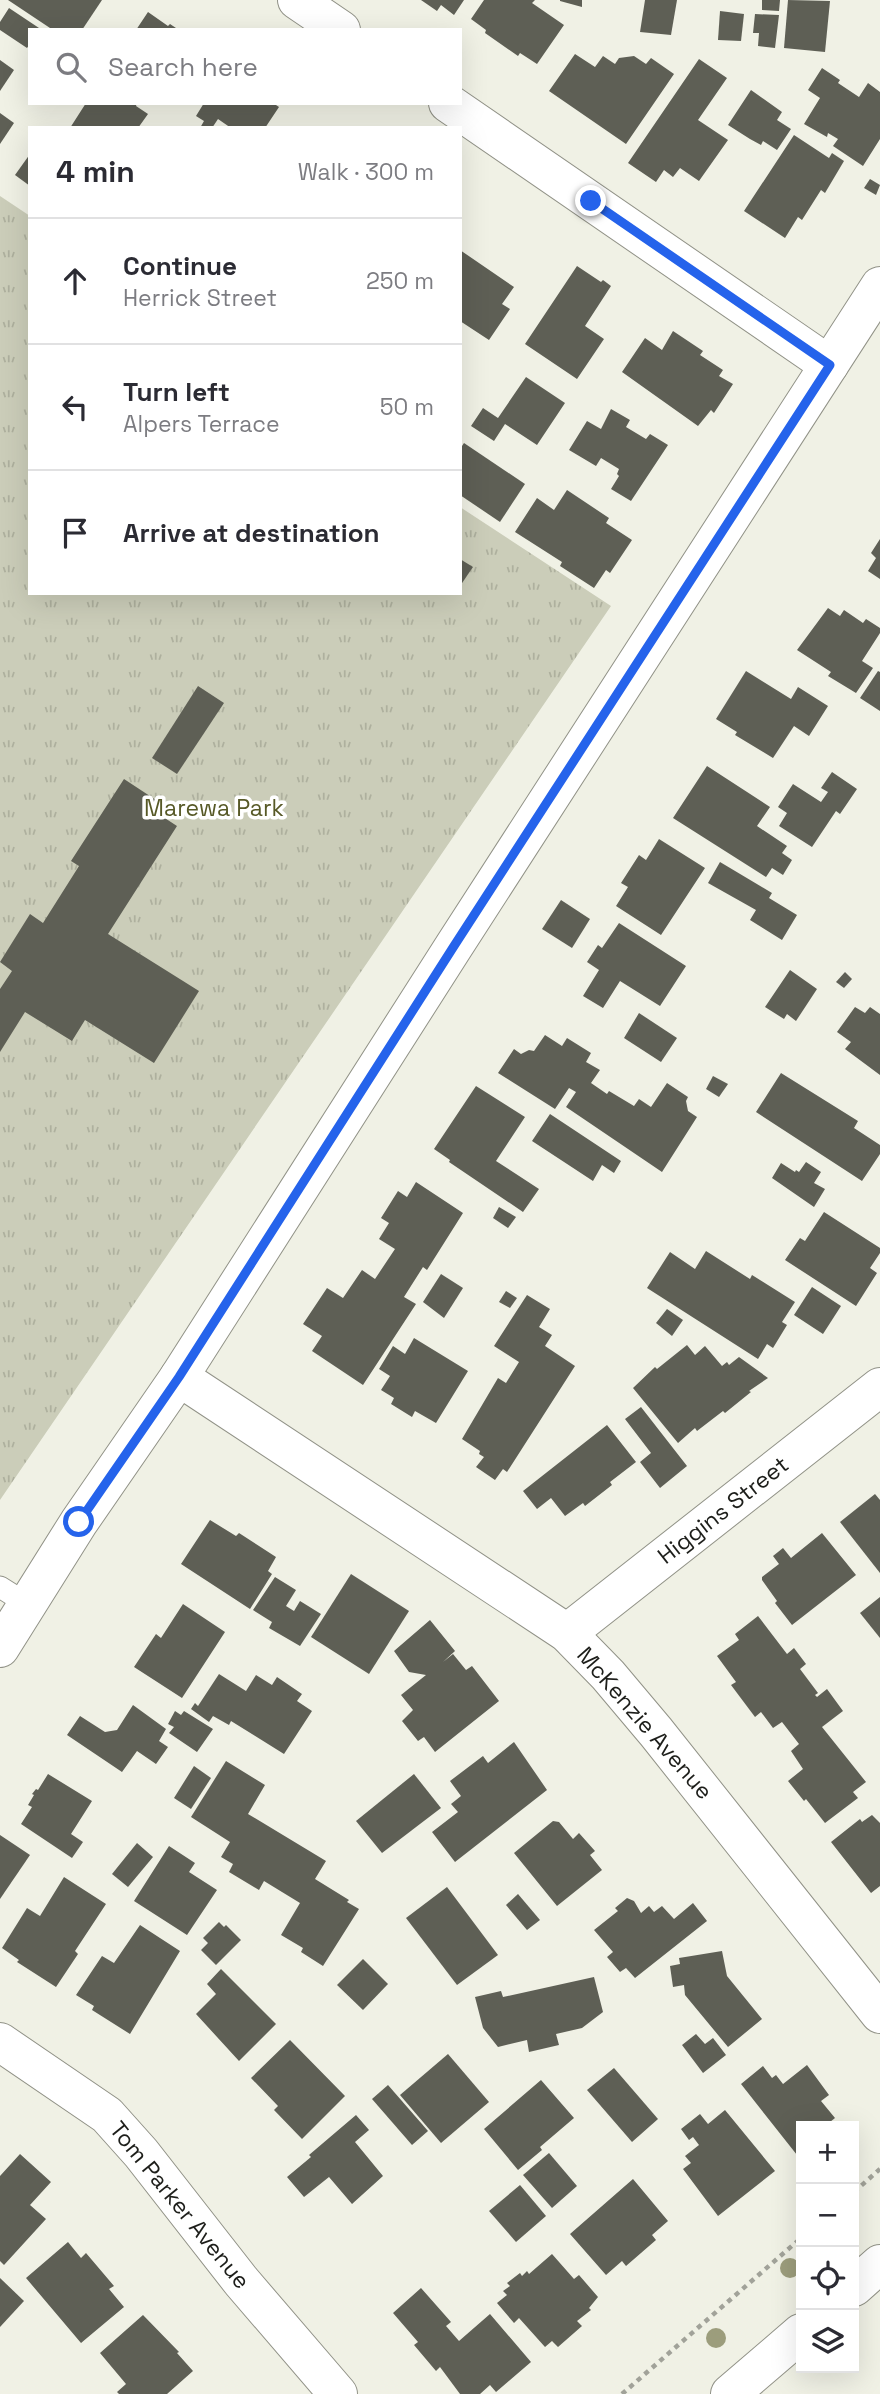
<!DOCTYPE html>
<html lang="en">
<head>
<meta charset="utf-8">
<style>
  :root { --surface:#fff; --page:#f7f7f7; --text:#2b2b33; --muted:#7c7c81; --line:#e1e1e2 }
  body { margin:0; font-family:"Space Grotesk",sans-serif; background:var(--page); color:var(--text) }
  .controls { position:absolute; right:21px; bottom:21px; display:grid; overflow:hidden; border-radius:0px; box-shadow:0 7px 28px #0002 }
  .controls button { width:63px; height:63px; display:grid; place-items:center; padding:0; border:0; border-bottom:2px solid var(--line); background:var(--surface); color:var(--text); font:35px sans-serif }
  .stop { position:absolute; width:21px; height:21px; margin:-16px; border:5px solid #2563eb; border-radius:50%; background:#fff }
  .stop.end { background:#2563eb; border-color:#fff; box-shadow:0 2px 7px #0008 }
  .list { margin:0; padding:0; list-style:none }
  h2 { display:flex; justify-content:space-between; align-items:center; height:91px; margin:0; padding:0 28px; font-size:30px }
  h2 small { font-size:23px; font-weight:400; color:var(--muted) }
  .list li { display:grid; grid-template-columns:46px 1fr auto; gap:21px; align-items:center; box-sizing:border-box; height:126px; padding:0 28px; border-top:2px solid var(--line) }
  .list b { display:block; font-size:26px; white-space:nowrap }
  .list p { margin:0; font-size:23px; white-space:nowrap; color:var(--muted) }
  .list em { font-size:23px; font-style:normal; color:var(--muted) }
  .icon { flex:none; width:38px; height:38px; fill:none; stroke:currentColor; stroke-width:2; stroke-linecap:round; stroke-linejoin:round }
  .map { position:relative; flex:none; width:880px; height:2394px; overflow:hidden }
  .search { position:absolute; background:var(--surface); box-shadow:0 7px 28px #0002; left:28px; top:28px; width:434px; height:77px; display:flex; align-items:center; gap:18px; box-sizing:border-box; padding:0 24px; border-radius:0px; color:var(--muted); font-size:26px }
  .panel { position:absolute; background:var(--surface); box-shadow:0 7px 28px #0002; left:28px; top:126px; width:434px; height:469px; border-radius:0px }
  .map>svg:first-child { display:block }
  .park { fill:url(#park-tufts) }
  .building { fill:#5e5f55 }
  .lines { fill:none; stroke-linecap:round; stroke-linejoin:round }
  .service-casing { stroke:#919287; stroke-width:23 }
  .minor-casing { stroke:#919287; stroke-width:40 }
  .secondary-casing { stroke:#919287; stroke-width:40 }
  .path { stroke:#a1a299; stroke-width:4.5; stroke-dasharray:5 5; stroke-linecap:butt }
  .service { stroke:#fff; stroke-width:21 }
  .minor { stroke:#fff; stroke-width:38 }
  .secondary { stroke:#fff; stroke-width:38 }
  .tree { fill:#9c9d7c }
  .route { stroke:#2563eb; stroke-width:9 }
  .labels { text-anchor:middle; stroke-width:7; stroke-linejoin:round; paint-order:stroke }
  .park-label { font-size:23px; fill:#575927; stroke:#fff }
  .street-label { font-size:23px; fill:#1d1e1a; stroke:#fff }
</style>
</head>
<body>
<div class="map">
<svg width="880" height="2394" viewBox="0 0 880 2394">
  <defs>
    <pattern id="park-tufts" width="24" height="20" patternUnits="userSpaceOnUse" patternTransform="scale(1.75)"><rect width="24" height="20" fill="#cbcdb9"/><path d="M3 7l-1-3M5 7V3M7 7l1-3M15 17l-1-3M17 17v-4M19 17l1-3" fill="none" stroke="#aeb09e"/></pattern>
  </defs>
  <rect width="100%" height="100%" fill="#f0f1e5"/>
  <polygon class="park" points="0,196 30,216 30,593 460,593 460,507 611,606 0,1500"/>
  <g class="building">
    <polygon points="8,0 102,0 82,30 53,30"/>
    <polygon points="421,0 464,0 454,15 441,5 437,11"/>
    <polygon points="484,0 535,0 532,3 564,25 537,64 520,53 518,56 485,33 486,30 471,19"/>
    <polygon points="560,0 582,0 582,7 560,1"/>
    <polygon points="645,0 677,0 671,35 640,32"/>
    <polygon points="762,0 780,0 779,11 762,10"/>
    <polygon points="788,0 830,1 825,52 784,48"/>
    <polygon points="9,8 42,30 30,30 30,44 27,48 0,30 0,22"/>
    <polygon points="720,11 744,14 741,41 718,40"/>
    <polygon points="148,12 168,26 170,24 179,30 136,30"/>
    <polygon points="755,14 779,15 775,48 758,46 759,33 753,33"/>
    <polygon points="575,54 595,67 603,56 615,64 619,58 634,56 646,64 651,58 674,74 626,144 549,91"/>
    <polygon points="699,59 727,78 698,120 728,140 699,181 680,168 673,177 664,170 656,182 628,163"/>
    <polygon points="0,60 14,70 0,91"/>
    <polygon points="822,68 840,80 838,83 859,97 868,83 880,92 880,139 863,166 833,146 838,139 828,133 827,137 804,124 820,98 808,90"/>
    <polygon points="751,90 782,112 777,120 791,129 777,150 763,141 761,145 750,139 728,125"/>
    <polygon points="86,103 137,103 136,106 148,114 138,128 70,128"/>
    <polygon points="204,103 273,103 279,107 265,128 231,128 218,119 212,128 200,128 204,121 196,116"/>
    <polygon points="0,113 14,123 0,144"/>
    <polygon points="794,135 829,158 832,153 844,161 825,193 821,190 802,220 798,217 785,238 744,211"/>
    <polygon points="30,154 30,186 15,175"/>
    <polygon points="870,179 880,185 876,195 864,188"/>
    <polygon points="460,250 514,287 502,304 510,309 489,340 460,321"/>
    <polygon points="577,266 601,282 603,280 611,286 585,326 604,339 577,379 525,344"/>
    <polygon points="673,331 703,351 700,355 723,370 719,376 733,384 714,413 711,410 698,426 622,372 645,338 662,350"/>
    <polygon points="526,377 565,403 537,445 505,424 494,441 471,426 483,408 498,418"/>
    <polygon points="611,409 630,420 626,427 646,439 650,434 668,445 631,501 611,489 619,476 617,474 619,469 601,458 596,466 569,450 587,421 601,429"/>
    <polygon points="464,443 525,484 500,522 460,495 460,449"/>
    <polygon points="567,490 609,518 606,523 632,540 610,573 606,570 594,588 560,566 562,562 515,532 537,498 554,510"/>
    <polygon points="880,539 880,579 868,571 876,558 871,553"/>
    <polygon points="460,559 473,567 460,586"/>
    <polygon points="828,608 840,616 844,610 863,623 866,619 880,628 880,633 862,661 873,668 856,693 828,676 831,672 797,650"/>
    <polygon points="746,671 791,699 798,687 828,706 809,736 794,726 773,758 735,735 737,732 716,719"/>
    <polygon points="878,671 880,672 880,711 860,698"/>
    <polygon points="198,686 224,703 177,774 152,758"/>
    <polygon points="707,766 770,807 757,826 787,846 782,853 792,860 783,875 772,868 766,877 673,818"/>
    <polygon points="832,772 857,789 840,814 836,811 812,847 779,826 787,813 778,807 793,784 821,802 828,792 821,788"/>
    <polygon points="124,779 159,802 154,811 177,826 108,934 199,991 154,1063 85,1020 72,1041 25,1012 0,1052 0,989 12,971 0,962 30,914 43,923 79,866 71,861"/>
    <polygon points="659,839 705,868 661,935 616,906 628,887 621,883 639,855 646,860"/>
    <polygon points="720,862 772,893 769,898 797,915 782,940 750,920 756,910 708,883"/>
    <polygon points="561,900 590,919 572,948 542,929"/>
    <polygon points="619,923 686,966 660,1006 620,981 603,1008 583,996 599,970 587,962 598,945 602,948"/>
    <polygon points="790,970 817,989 796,1021 787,1014 784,1019 765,1007"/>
    <polygon points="845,972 852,979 844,988 836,982"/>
    <polygon points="855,1007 865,1013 870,1007 880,1014 880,1075 845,1049 851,1042 837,1032"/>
    <polygon points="639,1013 677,1038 661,1062 624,1038"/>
    <polygon points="545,1035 562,1046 567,1038 591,1053 586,1062 600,1070 591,1083 607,1094 609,1091 634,1106 639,1099 651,1107 667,1083 688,1097 686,1101 688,1111 697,1117 662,1172 566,1107 576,1092 569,1088 555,1109 498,1073 514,1049 521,1054 529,1050 534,1051"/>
    <polygon points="781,1073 858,1121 854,1128 880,1145 880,1154 862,1181 756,1112"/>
    <polygon points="713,1076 728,1084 719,1097 706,1089"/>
    <polygon points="476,1086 525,1117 496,1161 539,1189 523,1212 449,1162 450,1160 434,1149"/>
    <polygon points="550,1114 621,1161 614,1173 602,1165 593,1181 532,1141"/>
    <polygon points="806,1162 821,1172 814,1183 825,1189 814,1207 772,1178 781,1163 795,1172 796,1170 799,1172"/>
    <polygon points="416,1182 463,1213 427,1270 423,1267 404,1297 416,1304 363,1385 312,1351 322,1336 303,1324 327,1288 343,1298 362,1270 375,1279 395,1249 379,1239 389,1223 381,1218 398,1191 407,1197"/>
    <polygon points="499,1207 516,1217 508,1228 493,1218"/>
    <polygon points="824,1212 880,1248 880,1253 870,1268 877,1273 856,1306 785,1260 800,1238 805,1241"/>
    <polygon points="706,1251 750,1279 752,1275 795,1302 782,1322 787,1325 773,1348 767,1344 758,1359 647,1288 670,1252 695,1269"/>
    <polygon points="441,1274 463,1288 444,1318 423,1302"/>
    <polygon points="812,1287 841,1306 823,1334 794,1315"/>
    <polygon points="506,1291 517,1298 510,1308 499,1302"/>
    <polygon points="527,1295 550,1309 539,1327 552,1335 545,1346 575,1366 507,1472 503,1469 495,1480 476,1467 484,1457 479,1454 480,1451 462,1439 498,1378 506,1383 519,1362 494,1346"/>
    <polygon points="667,1309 683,1320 672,1336 656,1323"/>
    <polygon points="414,1338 468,1371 436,1423 415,1411 412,1417 391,1404 394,1398 381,1390 390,1376 379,1369 393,1346 405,1354"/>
    <polygon points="687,1345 695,1355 705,1346 722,1366 727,1362 729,1365 739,1357 768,1378 749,1391 751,1392 725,1413 723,1411 697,1431 695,1428 678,1443 633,1388 655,1367 657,1369"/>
    <polygon points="641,1407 687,1466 660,1488 640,1462 651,1453 625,1419"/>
    <polygon points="607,1425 636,1462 610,1482 612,1485 585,1506 583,1503 565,1516 551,1498 537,1509 523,1491"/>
    <polygon points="875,1494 880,1500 880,1573 840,1522"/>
    <polygon points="210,1520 236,1536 239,1533 276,1557 268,1571 272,1574 250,1609 181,1564"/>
    <polygon points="822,1533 856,1575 792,1625 775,1603 777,1601 762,1580 762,1577 779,1564 773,1556 783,1548 791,1558"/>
    <polygon points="351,1574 409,1611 369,1674 311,1637"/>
    <polygon points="275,1577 296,1590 286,1606 294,1611 300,1601 321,1614 300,1646 269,1628 272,1622 253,1610"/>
    <polygon points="880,1597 880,1638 860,1613"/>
    <polygon points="183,1604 225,1632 182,1698 134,1667 156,1634 161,1638"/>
    <polygon points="758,1616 787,1654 794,1648 806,1664 800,1669 818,1693 815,1695 817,1697 827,1689 843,1711 822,1727 866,1782 853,1792 858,1798 825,1823 806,1799 804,1801 788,1781 803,1769 791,1751 799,1744 782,1722 773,1728 761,1712 755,1717 731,1685 736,1682 717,1656 739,1640 735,1634"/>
    <polygon points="430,1620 455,1651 443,1662 453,1654 466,1670 472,1666 499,1701 435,1752 424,1737 418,1741 402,1721 413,1710 401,1695 426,1675 409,1672 394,1651"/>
    <polygon points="219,1674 246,1691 256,1675 272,1685 277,1677 302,1694 297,1701 312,1711 284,1754 231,1721 229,1725 213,1716 209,1722 191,1709 195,1703 198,1706"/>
    <polygon points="133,1705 166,1729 159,1741 168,1747 156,1764 137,1751 122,1772 67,1735 80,1716 105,1732 117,1730"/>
    <polygon points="175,1711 181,1715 184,1711 213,1729 197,1752 169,1733 174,1727 168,1724"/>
    <polygon points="514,1742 547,1790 455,1862 432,1832 458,1812 451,1804 461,1796 450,1781 483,1756 488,1763"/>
    <polygon points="226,1761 265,1785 248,1814 326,1861 315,1879 349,1900 347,1902 359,1909 323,1966 301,1952 303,1948 281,1935 300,1903 264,1881 259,1890 229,1872 233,1864 221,1857 230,1842 191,1817"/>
    <polygon points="194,1766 211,1778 191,1809 174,1798"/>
    <polygon points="48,1774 92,1801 71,1834 83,1842 72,1858 21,1824 32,1807 28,1805 34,1795 32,1794 36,1789 38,1790"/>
    <polygon points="414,1774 441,1808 382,1853 356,1821"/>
    <polygon points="872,1815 880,1823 880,1886 871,1893 831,1842 860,1819 862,1822"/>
    <polygon points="553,1821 559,1822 573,1839 579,1833 595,1851 590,1855 602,1870 557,1906 514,1853"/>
    <polygon points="0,1835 30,1855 0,1899"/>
    <polygon points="137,1843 153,1857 128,1887 112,1874"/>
    <polygon points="169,1846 195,1863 189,1872 217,1890 187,1935 134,1901"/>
    <polygon points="64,1877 106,1904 75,1951 78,1954 56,1987 17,1962 19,1960 2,1948 27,1908 40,1916"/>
    <polygon points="447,1887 498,1955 457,1985 406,1918"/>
    <polygon points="518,1894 540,1920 527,1930 506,1905"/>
    <polygon points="627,1898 634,1901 641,1913 649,1906 654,1912 662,1906 674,1919 693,1903 707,1921 635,1978 626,1968 620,1972 607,1957 613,1952 594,1930 618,1911 615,1908"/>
    <polygon points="219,1922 224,1927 226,1925 241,1940 216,1965 201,1950 208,1943 203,1938"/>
    <polygon points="140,1925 180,1951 130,2034 92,2010 94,2006 76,1995 102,1956 114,1963"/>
    <polygon points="722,1951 727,1976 762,2019 728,2047 685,1995 684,1985 673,1987 670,1966 680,1964 679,1958"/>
    <polygon points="363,1959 388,1984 363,2010 337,1985"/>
    <polygon points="221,1969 276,2024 239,2061 196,2014 216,1994 207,1984"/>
    <polygon points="594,1977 603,2012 582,2028 556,2034 559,2045 529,2052 527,2040 498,2047 483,2028 475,1997 501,1991 503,1997"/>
    <polygon points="696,2034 705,2044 713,2038 726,2055 703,2073 682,2045"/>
    <polygon points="290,2040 345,2096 302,2139 274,2110 278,2106 251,2078"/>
    <polygon points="448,2054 489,2102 441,2143 400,2095"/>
    <polygon points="807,2065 829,2095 821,2101 835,2118 825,2126 801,2126 801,2152 797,2155 741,2084 763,2066 772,2078 776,2075 783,2084"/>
    <polygon points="614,2068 658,2119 632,2142 587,2090"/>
    <polygon points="541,2080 574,2118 540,2147 542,2150 518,2170 484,2129"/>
    <polygon points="388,2085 428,2131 412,2145 372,2099"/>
    <polygon points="725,2110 775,2171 718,2216 683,2169 691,2163 685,2156 699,2145 693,2137 689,2140 681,2129 700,2114 708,2124"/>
    <polygon points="356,2115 369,2130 355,2142 383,2176 352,2204 329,2177 304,2197 287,2177 311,2157 309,2155"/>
    <polygon points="549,2153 577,2186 552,2208 523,2175"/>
    <polygon points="20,2154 51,2182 30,2205 46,2219 4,2265 0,2261 0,2176"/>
    <polygon points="633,2179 668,2221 652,2235 656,2240 626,2266 622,2261 606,2275 570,2234"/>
    <polygon points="520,2185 546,2216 516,2242 489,2211"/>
    <polygon points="68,2242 81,2258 86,2253 114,2286 109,2289 124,2307 81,2343 26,2278"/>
    <polygon points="552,2254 574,2279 579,2275 598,2297 589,2308 591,2310 577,2321 582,2326 558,2347 552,2341 545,2347 519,2318 514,2323 497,2303 507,2295 503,2291 510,2286 507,2283 520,2273 522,2276 527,2271 529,2274"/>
    <polygon points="0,2278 24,2301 0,2327"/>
    <polygon points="421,2288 451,2322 446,2326 459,2341 490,2314 531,2362 496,2392 490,2385 480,2394 460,2394 440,2367 436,2371 414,2345 418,2342 393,2313"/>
    <polygon points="143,2315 179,2352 177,2353 193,2371 167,2394 119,2394 117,2392 126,2384 100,2353"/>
  </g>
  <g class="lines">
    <g class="service-casing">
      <polyline id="service" points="0,1587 27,1604"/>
    </g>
    <g class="minor-casing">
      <g id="minor">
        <polyline points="297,0 341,30"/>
        <polyline points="448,103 829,365"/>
        <polyline points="179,1377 567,1633 608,1675 656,1732 880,2014"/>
        <polyline points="567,1633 880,1387"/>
        <polyline points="0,1648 79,1522 179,1377 454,946 880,286"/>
        <polyline points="0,2042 107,2115 141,2153 241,2281 338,2394"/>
      </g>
    </g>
    <g class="secondary-casing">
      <g id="secondary">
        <polyline points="854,2287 880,2264"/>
        <polyline points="730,2394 801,2333"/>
      </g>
    </g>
    <g class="path">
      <polyline points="854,2192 880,2169"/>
      <polyline points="622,2394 801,2238"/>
    </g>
    <use href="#service" class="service"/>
    <use href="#minor" class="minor"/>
    <use href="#secondary" class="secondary"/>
  </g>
  <g class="tree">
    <circle cx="790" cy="2268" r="10"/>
    <circle cx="716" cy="2338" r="10"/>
  </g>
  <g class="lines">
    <polyline class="route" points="79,1522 179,1377 454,946 830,365 591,201"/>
  </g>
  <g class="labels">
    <g class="park-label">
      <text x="214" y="816">Marewa Park</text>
    </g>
    <g class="street-label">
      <text transform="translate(723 1510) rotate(-38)" y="8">Higgins Street</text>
      <text transform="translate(645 1723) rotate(49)" y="8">McKenzie Avenue</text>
      <text transform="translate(180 2205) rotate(51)" y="8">Tom Parker Avenue</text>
    </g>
  </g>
</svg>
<div class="controls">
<button>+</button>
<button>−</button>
<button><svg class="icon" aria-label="locate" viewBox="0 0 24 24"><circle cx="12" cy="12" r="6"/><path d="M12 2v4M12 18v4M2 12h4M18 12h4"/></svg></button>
<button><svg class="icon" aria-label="layers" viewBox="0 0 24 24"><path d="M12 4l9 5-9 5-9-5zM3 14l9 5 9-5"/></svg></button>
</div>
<div class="stop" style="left:79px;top:1522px"></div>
<div class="stop end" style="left:591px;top:201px"></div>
<div class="search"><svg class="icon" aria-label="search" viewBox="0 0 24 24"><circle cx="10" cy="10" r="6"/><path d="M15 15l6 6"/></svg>Search here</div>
<section class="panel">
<h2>4 min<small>Walk · 300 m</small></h2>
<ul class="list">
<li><svg class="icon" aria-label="ahead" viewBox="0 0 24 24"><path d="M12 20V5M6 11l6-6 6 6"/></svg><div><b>Continue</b><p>Herrick Street</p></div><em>250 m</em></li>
<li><svg class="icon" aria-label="left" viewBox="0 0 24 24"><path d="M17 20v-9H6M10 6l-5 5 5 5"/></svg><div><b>Turn left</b><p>Alpers Terrace</p></div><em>50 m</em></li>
<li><svg class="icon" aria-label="arrive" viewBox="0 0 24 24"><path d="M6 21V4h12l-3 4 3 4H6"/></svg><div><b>Arrive at destination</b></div></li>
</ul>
</section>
</div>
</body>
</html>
